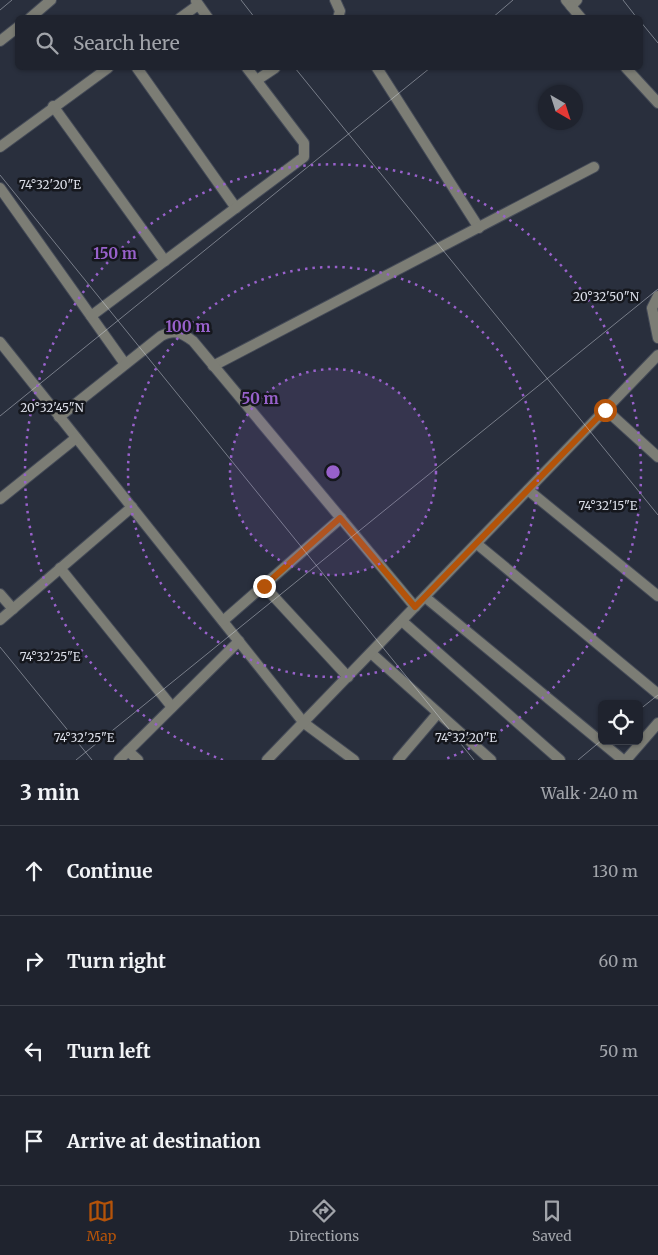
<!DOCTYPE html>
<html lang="en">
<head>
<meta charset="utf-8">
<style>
  :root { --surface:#1f232e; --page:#272b36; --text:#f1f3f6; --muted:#a1a4aa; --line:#3c404a; --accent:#b45309 }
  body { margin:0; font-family:Merriweather,serif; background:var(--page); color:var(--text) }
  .controls { position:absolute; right:15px; bottom:15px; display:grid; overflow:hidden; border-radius:8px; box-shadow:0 1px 4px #0004 }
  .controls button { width:45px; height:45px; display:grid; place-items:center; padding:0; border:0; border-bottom:1px solid var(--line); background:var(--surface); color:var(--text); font:25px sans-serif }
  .compass { position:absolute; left:538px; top:85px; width:45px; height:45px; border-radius:50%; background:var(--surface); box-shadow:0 1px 4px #0004; rotate:141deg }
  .stop { position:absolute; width:15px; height:15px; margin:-11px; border:4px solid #b45309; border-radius:50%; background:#fff }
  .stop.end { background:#b45309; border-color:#fff; box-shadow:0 1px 5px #0008 }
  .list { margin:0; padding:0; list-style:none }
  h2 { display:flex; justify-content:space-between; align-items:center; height:65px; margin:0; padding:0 20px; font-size:21px }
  h2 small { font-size:16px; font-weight:400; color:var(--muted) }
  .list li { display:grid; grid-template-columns:32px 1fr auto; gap:15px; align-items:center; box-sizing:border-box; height:90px; padding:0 20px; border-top:1px solid var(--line) }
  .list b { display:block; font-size:19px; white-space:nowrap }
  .list em { font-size:16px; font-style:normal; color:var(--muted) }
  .icon { flex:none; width:28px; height:28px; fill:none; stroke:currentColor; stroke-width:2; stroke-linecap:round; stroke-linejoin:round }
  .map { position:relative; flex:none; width:658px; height:760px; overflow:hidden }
  .search { position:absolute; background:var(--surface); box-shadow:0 1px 4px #0004; left:15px; right:15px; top:15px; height:55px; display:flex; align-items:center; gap:12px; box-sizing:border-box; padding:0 18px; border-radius:8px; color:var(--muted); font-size:19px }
  .sheet { height:425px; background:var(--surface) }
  nav { display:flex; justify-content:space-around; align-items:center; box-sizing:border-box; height:70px; border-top:1px solid var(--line); background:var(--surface); font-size:14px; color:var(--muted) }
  nav a { display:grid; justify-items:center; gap:2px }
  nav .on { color:var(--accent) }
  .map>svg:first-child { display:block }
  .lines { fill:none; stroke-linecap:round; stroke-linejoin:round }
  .street-casing { stroke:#454b58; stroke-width:12 }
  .street { stroke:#7c7d75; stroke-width:10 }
  .route { stroke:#b45309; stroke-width:6 }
  .ticks { fill:none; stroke:#dadde7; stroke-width:1; stroke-opacity:0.45 }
  .ring { fill:none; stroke:#9861cb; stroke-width:2.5; stroke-dasharray:2.5 5 }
  .ticks-label { font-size:12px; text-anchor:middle; fill:#dadde7; stroke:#15171d; stroke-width:5; stroke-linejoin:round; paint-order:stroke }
  .centre { fill:#9861cb; stroke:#15171d; stroke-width:2.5 }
  .ring-label { font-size:15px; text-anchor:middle; font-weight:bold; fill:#9861cb; stroke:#15171d; stroke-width:5; stroke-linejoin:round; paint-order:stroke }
</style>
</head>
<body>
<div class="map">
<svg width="658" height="760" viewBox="0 0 658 760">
  <rect width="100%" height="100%" fill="#292f3d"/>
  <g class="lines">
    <g class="street-casing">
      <g id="street">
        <polyline points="335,0 340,11 338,18"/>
        <polyline points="566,0 571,6 577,0"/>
        <polyline points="196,1 208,18"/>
        <polyline points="571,6 581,18"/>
        <polyline points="30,18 51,0"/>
        <polyline points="180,18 198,5"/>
        <polyline points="0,41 18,27"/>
        <polyline points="137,68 236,208"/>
        <polyline points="377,68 479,228"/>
        <polyline points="626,68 658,103"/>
        <polyline points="257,80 275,68"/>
        <polyline points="53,106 165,261"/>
        <polyline points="0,147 108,68"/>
        <polyline points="0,188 125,364"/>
        <polyline points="658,296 652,308 658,338"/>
        <polyline points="91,316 304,157 304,143 247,68"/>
        <polyline points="0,342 304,723 354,760"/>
        <polyline points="213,366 594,167"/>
        <polyline points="605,409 658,457"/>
        <path d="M59,417L161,336C174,329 181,332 193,341L415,607"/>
        <polyline points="528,490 658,596"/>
        <polyline points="0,499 76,438"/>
        <polyline points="477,544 658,694"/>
        <polyline points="60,568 172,707"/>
        <polyline points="264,586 348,677"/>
        <polyline points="0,594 13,609"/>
        <polyline points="425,597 623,760"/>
        <polyline points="0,620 132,507"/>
        <polyline points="223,621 341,518"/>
        <polyline points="402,621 560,760"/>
        <polyline points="371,653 491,760"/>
        <polyline points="128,751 138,760"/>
        <polyline points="119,760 239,641"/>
        <polyline points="267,760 658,355"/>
        <polyline points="398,760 438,713"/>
        <polyline points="626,760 658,723"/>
      </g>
    </g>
    <use href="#street" class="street"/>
  </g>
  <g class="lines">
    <polyline class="route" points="264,586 340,518 415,607 605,410"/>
  </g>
  <path class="ticks" d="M241,0L255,18M623,0L637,18M0,10L12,0M492,18L513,0M640,21L658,43M295,68L658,515M0,175L474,760M0,416L430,68M0,647L92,760M639,710L658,695M76,760L658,289M578,760L602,740"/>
  <circle cx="333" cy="472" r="103" fill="#9861cb" fill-opacity=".12"/>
  <g class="ring">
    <circle cx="333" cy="472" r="103"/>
    <circle cx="333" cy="472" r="205"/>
    <path d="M223 760A308 308 0 1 1 443 760"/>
  </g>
  <g class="ticks-label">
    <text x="50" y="189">74°32'20"E</text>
    <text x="606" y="301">20°32'50"N</text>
    <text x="52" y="412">20°32'45"N</text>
    <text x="608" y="510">74°32'15"E</text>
    <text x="50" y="661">74°32'25"E</text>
    <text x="84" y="742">74°32'25"E</text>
    <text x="466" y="742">74°32'20"E</text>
  </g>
  <circle cx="333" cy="472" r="8" class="centre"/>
  <g class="ring-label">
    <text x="115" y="259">150 m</text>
    <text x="188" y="332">100 m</text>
    <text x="260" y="404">50 m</text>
  </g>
</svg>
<div class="controls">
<button><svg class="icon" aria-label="locate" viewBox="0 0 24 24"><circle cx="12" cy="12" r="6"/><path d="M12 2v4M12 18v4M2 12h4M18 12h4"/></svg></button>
</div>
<svg class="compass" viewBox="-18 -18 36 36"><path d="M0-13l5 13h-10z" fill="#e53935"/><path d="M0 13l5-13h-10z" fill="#a1a4aa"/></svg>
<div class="stop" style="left:605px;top:410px"></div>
<div class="stop end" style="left:264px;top:586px"></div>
<div class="search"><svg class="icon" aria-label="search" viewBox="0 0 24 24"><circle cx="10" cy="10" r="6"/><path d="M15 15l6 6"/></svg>Search here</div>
</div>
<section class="sheet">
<h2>3 min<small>Walk · 240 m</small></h2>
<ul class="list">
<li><svg class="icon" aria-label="ahead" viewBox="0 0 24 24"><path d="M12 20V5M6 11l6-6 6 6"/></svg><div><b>Continue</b></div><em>130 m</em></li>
<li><svg class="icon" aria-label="right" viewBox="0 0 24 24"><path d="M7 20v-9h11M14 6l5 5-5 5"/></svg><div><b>Turn right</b></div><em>60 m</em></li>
<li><svg class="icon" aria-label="left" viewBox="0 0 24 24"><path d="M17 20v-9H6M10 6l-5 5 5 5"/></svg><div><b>Turn left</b></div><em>50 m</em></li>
<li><svg class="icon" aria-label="arrive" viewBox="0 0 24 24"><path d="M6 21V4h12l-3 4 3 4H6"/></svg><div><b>Arrive at destination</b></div></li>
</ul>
</section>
<nav>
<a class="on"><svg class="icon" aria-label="map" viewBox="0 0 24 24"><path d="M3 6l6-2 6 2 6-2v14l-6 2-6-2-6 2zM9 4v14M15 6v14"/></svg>Map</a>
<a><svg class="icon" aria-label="directions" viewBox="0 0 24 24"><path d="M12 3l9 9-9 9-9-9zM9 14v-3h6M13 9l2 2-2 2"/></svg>Directions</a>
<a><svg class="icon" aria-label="saved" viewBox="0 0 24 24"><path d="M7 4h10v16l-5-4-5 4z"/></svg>Saved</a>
</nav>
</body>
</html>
